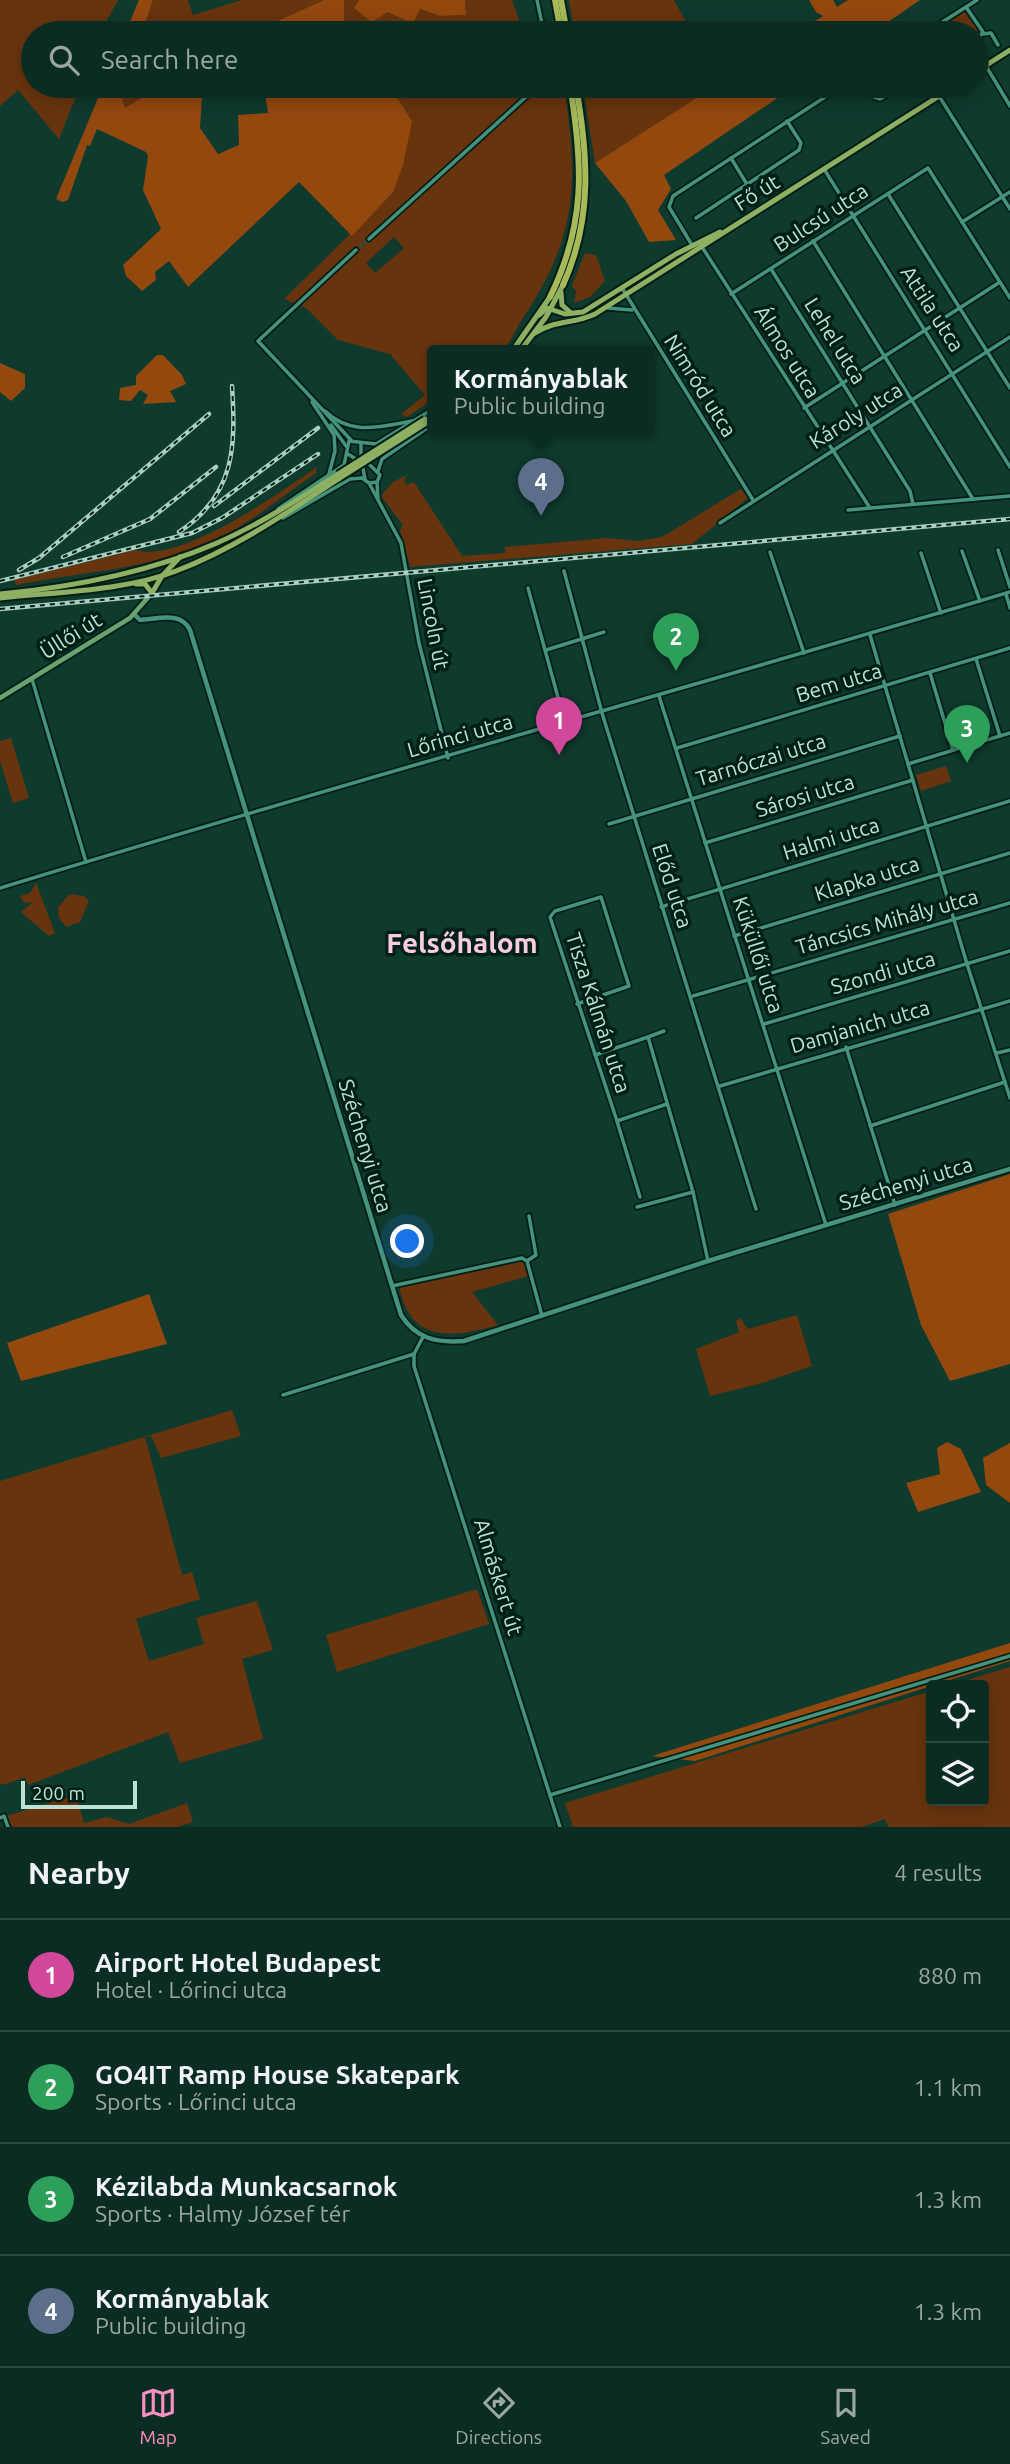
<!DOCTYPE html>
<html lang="en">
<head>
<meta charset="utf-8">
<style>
  :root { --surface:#0b2c22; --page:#14342a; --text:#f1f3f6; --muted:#9aa7a5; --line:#2b4840; --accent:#fc8fc2 }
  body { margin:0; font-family:Ubuntu,sans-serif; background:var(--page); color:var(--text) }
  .controls { position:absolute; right:21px; bottom:21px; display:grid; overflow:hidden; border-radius:7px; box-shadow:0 4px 18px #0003 }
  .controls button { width:63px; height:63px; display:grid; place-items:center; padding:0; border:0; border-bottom:2px solid var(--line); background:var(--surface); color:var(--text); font:35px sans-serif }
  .scale { position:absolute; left:21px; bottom:18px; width:116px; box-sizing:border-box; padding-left:7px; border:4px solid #bce2d4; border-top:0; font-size:19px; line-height:24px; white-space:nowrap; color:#bce2d4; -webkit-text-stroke:5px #001f17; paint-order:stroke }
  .you { position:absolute; left:408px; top:1242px; width:24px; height:24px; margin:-18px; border:5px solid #fff; border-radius:50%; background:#1a73e8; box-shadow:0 0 0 10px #1a73e833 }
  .badge { display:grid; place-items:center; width:46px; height:46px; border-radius:50%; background:var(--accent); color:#fff; font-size:23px; font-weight:700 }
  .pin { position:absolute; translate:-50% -58px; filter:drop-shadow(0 2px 4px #0008) }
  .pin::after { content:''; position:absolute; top:37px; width:24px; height:21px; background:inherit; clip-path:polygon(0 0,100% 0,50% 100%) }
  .popup { position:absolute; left:427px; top:345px; width:228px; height:91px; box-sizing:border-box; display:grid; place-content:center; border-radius:7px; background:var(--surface); filter:drop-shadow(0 2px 5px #0005); font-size:23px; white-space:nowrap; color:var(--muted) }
  .popup b { font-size:26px; color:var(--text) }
  .popup::after { content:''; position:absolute; left:50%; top:100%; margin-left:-14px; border:14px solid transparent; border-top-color:var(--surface) }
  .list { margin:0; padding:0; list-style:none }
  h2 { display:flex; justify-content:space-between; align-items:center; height:91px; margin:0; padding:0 28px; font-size:30px }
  h2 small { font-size:23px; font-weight:400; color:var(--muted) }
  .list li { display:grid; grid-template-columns:46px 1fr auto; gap:21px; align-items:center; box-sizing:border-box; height:112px; padding:0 28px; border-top:2px solid var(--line) }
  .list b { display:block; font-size:26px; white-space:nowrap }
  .list p { margin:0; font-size:23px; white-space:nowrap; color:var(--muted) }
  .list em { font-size:23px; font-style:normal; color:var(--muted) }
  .icon { flex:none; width:38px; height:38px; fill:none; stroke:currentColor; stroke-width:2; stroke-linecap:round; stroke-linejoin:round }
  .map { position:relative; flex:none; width:1010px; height:1827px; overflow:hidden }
  .search { position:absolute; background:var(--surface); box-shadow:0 4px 18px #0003; left:21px; right:21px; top:21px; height:77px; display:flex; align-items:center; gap:18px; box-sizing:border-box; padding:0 24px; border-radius:38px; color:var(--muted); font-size:26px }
  .sheet { height:539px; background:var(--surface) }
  nav { display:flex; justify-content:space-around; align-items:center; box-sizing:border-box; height:98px; border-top:2px solid var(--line); background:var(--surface); font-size:19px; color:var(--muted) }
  nav a { display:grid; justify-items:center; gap:4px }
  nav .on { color:var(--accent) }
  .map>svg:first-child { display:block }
  .green { fill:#68340e; fill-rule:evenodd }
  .forest { fill:#93480e }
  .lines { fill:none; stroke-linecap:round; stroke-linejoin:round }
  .minor-tunnel { stroke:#295347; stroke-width:3.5; stroke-dasharray:3.5 2; stroke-linecap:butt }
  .minor-casing { stroke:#051e17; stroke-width:7 }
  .tertiary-casing { stroke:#051e17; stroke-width:8 }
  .secondary-casing { stroke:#051e17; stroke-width:8 }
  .primary-casing { stroke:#051e17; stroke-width:9 }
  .trunk-casing { stroke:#051e17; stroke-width:10 }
  .minor { stroke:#45937c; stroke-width:3.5 }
  .tertiary { stroke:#45937c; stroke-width:4.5 }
  .secondary { stroke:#6aa26f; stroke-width:4.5 }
  .primary { stroke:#8eb063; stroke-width:5 }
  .trunk { stroke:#a6ba5a; stroke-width:6 }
  .rail-casing { stroke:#a9cfc2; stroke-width:4.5 }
  .rail { stroke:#001f17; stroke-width:2; stroke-dasharray:5; stroke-linecap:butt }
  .primary-bridge-casing { stroke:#051e17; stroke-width:9; stroke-linecap:butt }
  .primary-bridge { stroke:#8eb063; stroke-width:5 }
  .labels { text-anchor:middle; stroke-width:7; stroke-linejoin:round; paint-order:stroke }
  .street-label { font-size:21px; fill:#bce2d4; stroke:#001f17 }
  .district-label { font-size:28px; font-weight:bold; fill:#fbcbdf; stroke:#001f17 }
</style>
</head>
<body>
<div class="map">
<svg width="1010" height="1827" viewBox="0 0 1010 1827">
  <rect width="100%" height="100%" fill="#0f3a2e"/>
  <g class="green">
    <polygon points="0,0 118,0 100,33 33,33 33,86 80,86 59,139 18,90 0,106"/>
    <polygon points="153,0 188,0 193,15 242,0 324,0 252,33 142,33"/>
    <polygon points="344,0 359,0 354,8 388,12 413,24 420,9 440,16 466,15 465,0 512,0 524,33 337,33 344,26"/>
    <polygon points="569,0 674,0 692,33 574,33"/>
    <polygon points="966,9 981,34 929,33"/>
    <polygon points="123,86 162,86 125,109 120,94"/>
    <path d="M390,86H564C578,181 579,234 523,318C516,328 512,340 504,350H433L432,400L407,417L401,414L425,395L390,354L338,340L306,308L284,299L393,192L412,121ZM394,237L404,248L375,273L366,263Z"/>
    <polygon points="583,86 715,86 595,163"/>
    <polygon points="585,253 596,255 605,281 590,297 574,303 576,291 572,286"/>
    <path d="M317,467L316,473C285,494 257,518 223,536C161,569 84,571 16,585L14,580L135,550C180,564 279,493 317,467Z"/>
    <polygon points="407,475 404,480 406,485 414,482 462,556 505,553 505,547 607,538 638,541 662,537 741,489 748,498 692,544 410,567 400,530 403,525 381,496 393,482"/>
    <polygon points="11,738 29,798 13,803 0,761 0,741"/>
    <polygon points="946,766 951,781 921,791 916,775"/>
    <polygon points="36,883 55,933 49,936 21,912 33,902 24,903 20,896 30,893"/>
    <polygon points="70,894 84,896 89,901 80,922 66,927 59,918 58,907"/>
    <path d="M522,1258L528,1276L472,1292L498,1325C453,1338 409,1344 399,1285Z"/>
    <polygon points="797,1315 812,1366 759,1384 710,1396 696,1349 739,1332 736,1321 740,1318 748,1329"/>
    <polygon points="232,1410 241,1436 161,1458 151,1436 145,1437 182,1575 192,1572 200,1599 136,1619 149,1661 204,1644 196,1618 257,1601 273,1650 242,1659 263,1739 180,1763 168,1732 28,1785 25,1777 3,1785 0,1783 0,1481"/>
    <polygon points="477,1589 489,1624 337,1672 326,1635"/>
    <polygon points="1010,1667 1010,1827 888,1827 885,1819 862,1827 573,1827 565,1803 931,1691 931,1801 984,1801 984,1685 951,1685"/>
    <polygon points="76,1795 84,1823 107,1817 129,1824 187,1803 193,1822 177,1827 10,1827 6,1816"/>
  </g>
  <g class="forest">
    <polygon points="139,0 153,0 142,33 125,33"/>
    <polygon points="324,0 344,0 344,26 337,33 251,33"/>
    <polygon points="359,0 465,0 466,15 440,16 420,9 413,24 388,12 372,22 354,8"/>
    <polygon points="809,0 833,0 837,7 848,0 920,0 872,33 796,33 823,16 816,12"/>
    <polygon points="103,86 123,86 120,94 125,108 162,86 202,96 200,128 218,154 239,145 238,115 268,113 264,86 390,86 412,121 403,165 393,192 352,236 299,182 188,287 169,261 155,272 156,280 142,291 126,276 123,265 161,229 143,190 148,156 146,152 97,129 90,146 87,145 68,200 63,202 56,199"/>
    <polygon points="715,86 795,86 664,175 671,189 658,210 676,240 649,242 626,201 595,163"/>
    <polygon points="157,355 163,355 182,375 186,384 170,391 176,402 143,404 148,395 140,390 131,401 119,400 120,388 136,385 136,376"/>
    <polygon points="0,363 25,374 25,388 11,401 0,392"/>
    <polygon points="1010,1174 1010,1364 950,1381 921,1325 888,1214"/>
    <polygon points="149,1294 167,1344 21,1381 7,1343"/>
    <polygon points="947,1442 961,1449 981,1492 918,1512 906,1483 940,1474 937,1448"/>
    <polygon points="1010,1443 1010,1503 986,1485 983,1458"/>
    <polygon points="1010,1643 1010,1661 695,1761 652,1756"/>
  </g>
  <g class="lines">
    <polyline class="minor-tunnel" points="356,250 369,239"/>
    <g class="minor-casing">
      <g id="minor">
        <polyline points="537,0 544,33"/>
        <polyline points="966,7 983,32 977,40"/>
        <polyline points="925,33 977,0"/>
        <polyline points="983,34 991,33 998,45"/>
        <polyline points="986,66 1010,106"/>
        <polyline points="866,86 874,97 880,99 903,86"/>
        <polyline points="939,96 1010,209"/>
        <polyline points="731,158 748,186"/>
        <polyline points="824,169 1010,467"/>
        <polyline points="888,194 1010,388"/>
        <polyline points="696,218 799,150 801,143 787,121"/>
        <polyline points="962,222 1010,192"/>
        <polyline points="369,239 538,86"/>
        <polyline points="813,241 973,499"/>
        <polyline points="692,245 669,207 673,196 842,86"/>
        <polyline points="702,247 870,508"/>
        <polyline points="771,269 910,491 913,504"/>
        <polyline points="622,288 753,500"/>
        <polyline points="731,294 928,168 1010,298"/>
        <polyline points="608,308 632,310"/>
        <polyline points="312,402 334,435 335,451 329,474"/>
        <polyline points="804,408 1000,282"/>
        <path d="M325,411C351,436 379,427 412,421"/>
        <polyline points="331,425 346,446"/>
        <polyline points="351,440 258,341 356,250"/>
        <polyline points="361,444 361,456 380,475 377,482 369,483"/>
        <polyline points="348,454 362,463 365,479"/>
        <polyline points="378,471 382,459 433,424"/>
        <polyline points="377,483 378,499"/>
        <polyline points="278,509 344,465 349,441 376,444 433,409"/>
        <polyline points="848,510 1010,496"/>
        <polyline points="283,518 350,479 362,478 369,483 401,543 419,643 448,758"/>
        <polyline points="720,523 1010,337"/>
        <polyline points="998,550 1010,587"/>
        <polyline points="962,551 980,601"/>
        <polyline points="770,552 804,653"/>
        <polyline points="921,553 941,613"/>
        <polyline points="564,571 602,713 756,1209"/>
        <polyline points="528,588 565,723"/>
        <polyline points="1006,594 1010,608"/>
        <polyline points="870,635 967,964 1010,1098"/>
        <polyline points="546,650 604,632"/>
        <polyline points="976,659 1000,736"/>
        <polyline points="930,673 953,750"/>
        <polyline points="32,679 86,862"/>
        <polyline points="659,696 826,1225"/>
        <polyline points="677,748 1010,648"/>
        <polyline points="908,764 1010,733"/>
        <polyline points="609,824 900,736"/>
        <polyline points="705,843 913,780"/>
        <path d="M0,888C336,785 674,692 1010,592"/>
        <polyline points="661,907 1010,801"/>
        <polyline points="734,936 1010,853"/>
        <polyline points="693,996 1010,903"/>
        <polyline points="577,1004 629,986 601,897 555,911 550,917 617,1121"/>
        <polyline points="764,1024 1010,951"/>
        <polyline points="648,1037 664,1031"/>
        <polyline points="846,1047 895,1205"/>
        <polyline points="997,1053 1010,1050"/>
        <polyline points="595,1055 648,1037 693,1192 708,1261"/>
        <polyline points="720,1086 1010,1001"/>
        <polyline points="870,1126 1005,1082"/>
        <polyline points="640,1197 617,1121 667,1104"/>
        <polyline points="637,1207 693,1192"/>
        <polyline points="529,1216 536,1255 527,1261 542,1316"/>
        <polyline points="392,1286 522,1258 527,1261"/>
        <polyline points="423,1337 414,1354 414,1366 560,1827"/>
        <polyline points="283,1395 414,1354"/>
        <polyline points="550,1795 1010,1656"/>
        <polyline points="0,1818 4,1816 8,1827"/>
      </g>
    </g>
    <g class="tertiary-casing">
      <path id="tertiary" d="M135,615L140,620C158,619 181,611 190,630L401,1315C416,1339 437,1343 464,1341L708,1261L1010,1169"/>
    </g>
    <g class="secondary-casing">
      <polyline id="secondary" points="0,698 130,618 152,593"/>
    </g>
    <g class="primary-casing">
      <g id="primary">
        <polyline points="977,71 1010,50"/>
        <polyline points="561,292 562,305 571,313"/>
        <polyline points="539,315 547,308 565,314 583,312 676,254 720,232"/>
        <path d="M535,333C554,320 575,324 595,314L955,86"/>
        <polyline points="513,350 550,297"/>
        <polyline points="521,350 546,317 563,285"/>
        <polyline points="136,584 145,584 152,593"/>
        <polyline points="152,593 162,576 180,557"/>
        <path d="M0,594C73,587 150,572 217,543C260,524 299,499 338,474"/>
        <path d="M0,598C54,592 125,591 176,571C234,549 288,512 340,478"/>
      </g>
    </g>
    <g class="trunk-casing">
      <g id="trunk">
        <polyline points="555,0 561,33"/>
        <polyline points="561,0 567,33"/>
        <path d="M563,285C593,219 588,155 576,86"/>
        <path d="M550,297C586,224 583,164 570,86"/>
      </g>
    </g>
    <use href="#minor" class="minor"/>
    <use href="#tertiary" class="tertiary"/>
    <use href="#secondary" class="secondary"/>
    <use href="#primary" class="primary"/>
    <use href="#trunk" class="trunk"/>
    <g class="rail-casing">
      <g id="rail">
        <polyline points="214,506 318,428"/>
        <path d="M179,532C235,495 236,447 232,386"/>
        <polyline points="63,557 150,519 216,467"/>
        <polyline points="19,570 39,558 209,414"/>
        <polyline points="0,581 192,533 222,518 318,454"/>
        <polyline points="0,609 1010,519"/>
      </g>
    </g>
    <use href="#rail" class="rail"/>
    <g class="primary-bridge-casing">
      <g id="primary-bridge">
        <polyline points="338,474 425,419"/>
        <polyline points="340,478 428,422"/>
      </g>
    </g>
    <use href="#primary-bridge" class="primary-bridge"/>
  </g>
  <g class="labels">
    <g class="street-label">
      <text transform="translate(757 193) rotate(-32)" y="7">Fő út</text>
      <text transform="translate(821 218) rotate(-33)" y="7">Bulcsú utca</text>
      <text transform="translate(932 309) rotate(57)" y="7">Attila utca</text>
      <text transform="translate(835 341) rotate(58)" y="7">Lehel utca</text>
      <text transform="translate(787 352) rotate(58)" y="7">Álmos utca</text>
      <text transform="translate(700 386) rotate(58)" y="7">Nimród utca</text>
      <text transform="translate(856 416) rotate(-32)" y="7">Károly utca</text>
      <text transform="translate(433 624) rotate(79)" y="7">Lincoln út</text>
      <text transform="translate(71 636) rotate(-32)" y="7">Üllői út</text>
      <text transform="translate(839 683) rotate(-17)" y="7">Bem utca</text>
      <text transform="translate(460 736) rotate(-16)" y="7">Lőrinci utca</text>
      <text transform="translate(761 760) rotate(-17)" y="7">Tarnóczai utca</text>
      <text transform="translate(805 796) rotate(-17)" y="7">Sárosi utca</text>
      <text transform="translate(831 839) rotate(-17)" y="7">Halmi utca</text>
      <text transform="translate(867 879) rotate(-17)" y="7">Klapka utca</text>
      <text transform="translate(672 886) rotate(72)" y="7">Előd utca</text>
      <text transform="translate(887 922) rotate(-16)" y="7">Táncsics Mihály utca</text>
      <text transform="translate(758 955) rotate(72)" y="7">Küküllői utca</text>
      <text transform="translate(883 973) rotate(-16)" y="7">Szondi utca</text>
      <text transform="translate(598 1013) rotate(72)" y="7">Tisza Kálmán utca</text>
      <text transform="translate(860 1027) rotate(-16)" y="7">Damjanich utca</text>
      <text transform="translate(365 1146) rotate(73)" y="7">Széchenyi utca</text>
      <text transform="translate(906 1184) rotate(-17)" y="7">Széchenyi utca</text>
      <text transform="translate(498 1577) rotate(73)" y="7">Almáskert út</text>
    </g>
    <g class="district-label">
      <text x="462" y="953">Felsőhalom</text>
    </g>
  </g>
</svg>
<div class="controls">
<button><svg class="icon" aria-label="locate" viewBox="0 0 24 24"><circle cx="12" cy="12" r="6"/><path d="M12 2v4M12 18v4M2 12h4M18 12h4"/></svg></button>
<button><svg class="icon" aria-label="layers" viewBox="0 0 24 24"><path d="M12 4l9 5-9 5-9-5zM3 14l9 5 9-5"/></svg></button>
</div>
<div class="scale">200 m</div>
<div class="you"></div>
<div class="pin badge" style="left:559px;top:755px;background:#d1479c">1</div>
<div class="pin badge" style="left:676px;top:671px;background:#2e9e5b">2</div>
<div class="pin badge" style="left:967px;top:763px;background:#2e9e5b">3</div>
<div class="pin badge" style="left:541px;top:516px;background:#5c6f8a">4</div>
<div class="popup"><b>Kormányablak</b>Public building</div>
<div class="search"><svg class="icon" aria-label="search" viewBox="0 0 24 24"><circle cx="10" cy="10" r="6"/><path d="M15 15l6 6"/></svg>Search here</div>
</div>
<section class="sheet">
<h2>Nearby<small>4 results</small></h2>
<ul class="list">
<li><span class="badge" style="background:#d1479c">1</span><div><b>Airport Hotel Budapest</b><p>Hotel · Lőrinci utca</p></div><em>880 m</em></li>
<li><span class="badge" style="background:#2e9e5b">2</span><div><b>GO4IT Ramp House Skatepark</b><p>Sports · Lőrinci utca</p></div><em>1.1 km</em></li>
<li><span class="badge" style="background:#2e9e5b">3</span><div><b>Kézilabda Munkacsarnok</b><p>Sports · Halmy József tér</p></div><em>1.3 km</em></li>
<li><span class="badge" style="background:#5c6f8a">4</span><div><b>Kormányablak</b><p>Public building</p></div><em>1.3 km</em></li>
</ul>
</section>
<nav>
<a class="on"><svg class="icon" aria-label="map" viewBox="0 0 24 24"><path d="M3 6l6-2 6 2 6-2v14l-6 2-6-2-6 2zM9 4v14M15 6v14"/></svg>Map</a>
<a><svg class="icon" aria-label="directions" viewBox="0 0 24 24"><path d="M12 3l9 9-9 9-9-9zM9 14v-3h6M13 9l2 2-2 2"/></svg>Directions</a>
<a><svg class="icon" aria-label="saved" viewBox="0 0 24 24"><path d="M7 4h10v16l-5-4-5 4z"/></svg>Saved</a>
</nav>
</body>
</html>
